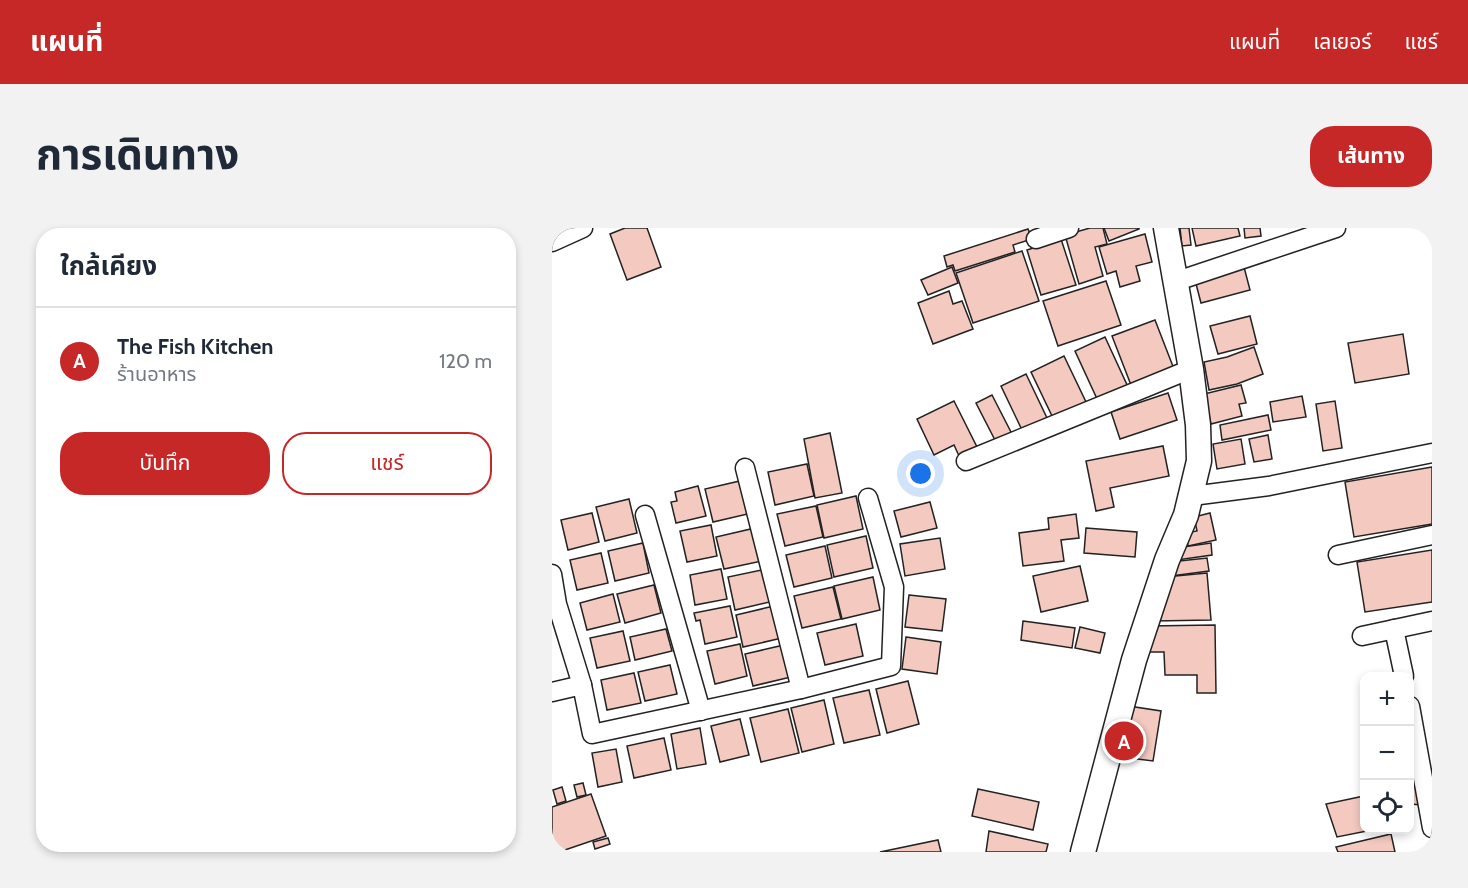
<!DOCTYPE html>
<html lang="th">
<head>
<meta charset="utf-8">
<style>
  :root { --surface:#fff; --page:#f2f2f3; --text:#1f2937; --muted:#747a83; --line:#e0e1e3; --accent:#c62828 }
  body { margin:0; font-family:Cabin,"Noto Sans Thai",sans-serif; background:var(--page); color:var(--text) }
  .controls { position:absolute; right:18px; bottom:18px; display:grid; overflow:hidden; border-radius:12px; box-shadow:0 3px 9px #0003 }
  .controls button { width:54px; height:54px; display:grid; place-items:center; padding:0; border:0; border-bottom:2px solid var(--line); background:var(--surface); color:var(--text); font:30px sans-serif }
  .you { position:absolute; left:369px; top:246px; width:21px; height:21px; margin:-15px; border:4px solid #fff; border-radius:50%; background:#1a73e8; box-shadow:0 0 0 9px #1a73e833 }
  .badge { display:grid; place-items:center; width:39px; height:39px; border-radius:50%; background:var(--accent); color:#fff; font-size:20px; font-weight:700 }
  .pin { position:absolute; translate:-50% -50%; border:3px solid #fff; box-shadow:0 2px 6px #0006 }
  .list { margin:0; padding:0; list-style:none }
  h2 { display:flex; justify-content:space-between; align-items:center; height:78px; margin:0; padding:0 24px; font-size:26px }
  h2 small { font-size:20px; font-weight:400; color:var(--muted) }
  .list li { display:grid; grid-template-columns:39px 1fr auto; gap:18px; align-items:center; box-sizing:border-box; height:108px; padding:0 24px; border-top:2px solid var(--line) }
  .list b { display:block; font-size:22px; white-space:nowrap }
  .list p { margin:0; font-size:20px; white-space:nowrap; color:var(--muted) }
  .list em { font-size:20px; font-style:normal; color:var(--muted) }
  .actions { display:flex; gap:12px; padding:18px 24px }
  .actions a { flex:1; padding:14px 0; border:2px solid var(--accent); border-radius:24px; text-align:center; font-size:21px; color:var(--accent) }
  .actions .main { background:var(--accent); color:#fff }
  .icon { flex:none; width:33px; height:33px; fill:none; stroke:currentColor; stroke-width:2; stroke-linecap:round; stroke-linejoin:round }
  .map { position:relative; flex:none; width:880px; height:624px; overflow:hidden; border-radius:24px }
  header { display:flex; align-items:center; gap:36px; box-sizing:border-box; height:84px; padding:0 30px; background:var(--accent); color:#fff }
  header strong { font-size:28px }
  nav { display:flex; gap:33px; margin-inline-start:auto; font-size:21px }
  .intro { display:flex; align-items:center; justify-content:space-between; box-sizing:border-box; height:144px; padding:0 36px }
  h1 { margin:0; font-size:42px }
  .button { padding:15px 27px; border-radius:24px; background:var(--accent); color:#fff; font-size:21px; font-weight:700 }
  main { display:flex; gap:36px; padding:0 36px }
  aside { flex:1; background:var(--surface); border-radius:24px; box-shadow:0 3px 9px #0003 }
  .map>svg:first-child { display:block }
  .building { fill:#f3c9c0; stroke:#222; stroke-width:1.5 }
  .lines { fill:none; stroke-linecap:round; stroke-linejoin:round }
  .street-casing { stroke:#222; stroke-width:21 }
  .secondary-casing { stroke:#222; stroke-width:27 }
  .street { stroke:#fff; stroke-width:18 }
  .secondary { stroke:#fff; stroke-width:24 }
</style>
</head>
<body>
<header>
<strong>แผนที่</strong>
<nav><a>แผนที่</a><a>เลเยอร์</a><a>แชร์</a></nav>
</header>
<div class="intro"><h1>การเดินทาง</h1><a class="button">เส้นทาง</a></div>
<main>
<aside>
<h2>ใกล้เคียง<small></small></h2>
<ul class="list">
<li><span class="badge">A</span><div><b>The Fish Kitchen</b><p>ร้านอาหาร</p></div><em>120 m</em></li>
</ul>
<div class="actions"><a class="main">บันทึก</a><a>แชร์</a></div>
</aside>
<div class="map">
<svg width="880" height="624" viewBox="0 0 880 624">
  <rect width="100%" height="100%" fill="#fff"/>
  <g class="building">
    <polygon points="73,0 95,0 109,39 75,52 58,6"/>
    <polygon points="538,0 551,0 555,16 543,19 551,48 527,56 513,7"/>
    <polygon points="552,0 587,0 587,1 557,13"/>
    <polygon points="628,0 637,0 639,17 630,18"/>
    <polygon points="640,0 686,0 688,8 644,18"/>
    <polygon points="692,0 708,0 709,8 693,10"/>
    <polygon points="476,1 480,11 461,17 463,24 403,43 401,37 395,39 392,28"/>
    <polygon points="593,6 600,34 584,38 588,53 568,59 564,43 555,46 547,19"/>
    <polygon points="509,11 524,57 489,67 475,22"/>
    <polygon points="470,23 487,73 421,95 404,45"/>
    <polygon points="400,39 406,55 376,67 369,52"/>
    <polygon points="692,39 698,62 649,75 643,52"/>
    <polygon points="554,53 569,97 506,118 491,73"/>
    <polygon points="397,63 401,76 410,73 421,101 381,116 366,75"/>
    <polygon points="698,88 705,116 666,126 658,98"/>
    <polygon points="603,92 622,141 579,157 560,108"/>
    <polygon points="851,106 857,146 803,155 796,115"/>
    <polygon points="553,109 576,159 546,173 523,123"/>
    <polygon points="702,119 711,146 685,156 657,162 652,134 675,129"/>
    <polygon points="512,128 534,174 501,190 479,144"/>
    <polygon points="474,146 495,190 470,202 449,158"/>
    <polygon points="689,157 694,175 687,176 690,188 659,196 652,166"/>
    <polygon points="616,165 625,192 568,211 559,184"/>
    <polygon points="440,167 461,208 445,216 424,175"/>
    <polygon points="750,168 754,189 721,194 718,174"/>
    <polygon points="402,173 426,221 408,230 402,217 382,227 365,191"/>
    <polygon points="783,173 790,220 771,223 764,176"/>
    <polygon points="716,187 719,202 670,212 668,197"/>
    <polygon points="278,205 290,265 263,270 252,211"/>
    <polygon points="716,207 720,231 702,234 697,211"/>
    <polygon points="689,211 693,236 665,241 661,216"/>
    <polygon points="611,218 617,248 558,260 562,279 544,283 534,233"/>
    <polygon points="255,236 262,268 223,277 216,244"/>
    <polygon points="880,239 880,296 802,309 793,254"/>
    <polygon points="192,252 200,285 161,294 153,261"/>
    <polygon points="146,258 154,288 124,295 119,274 125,273 123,264"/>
    <polygon points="304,268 311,301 272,310 265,277"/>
    <polygon points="77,271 85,305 53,313 44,279"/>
    <polygon points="378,274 385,300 349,309 342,283"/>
    <polygon points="264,278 271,309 233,318 225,286"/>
    <polygon points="40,285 47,314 16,322 9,292"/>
    <polygon points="658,285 664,312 636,318 634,305 645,303 642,289"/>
    <polygon points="524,286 527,310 509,312 512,333 471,338 467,305 497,301 496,290"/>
    <polygon points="159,297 165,328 135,334 128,303"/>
    <polygon points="203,300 210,333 172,341 164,309"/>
    <polygon points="534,300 585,304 583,329 532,325"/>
    <polygon points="314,308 321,340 282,349 275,317"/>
    <polygon points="388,310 393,341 353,348 348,316"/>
    <polygon points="91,315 97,345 63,353 56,323"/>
    <polygon points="659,315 660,327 625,332 624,320"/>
    <polygon points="273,318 280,350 242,359 234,327"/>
    <polygon points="880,322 880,374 813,384 805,334"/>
    <polygon points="49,325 56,355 25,362 18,332"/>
    <polygon points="655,330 657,343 619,348 618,334"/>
    <polygon points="528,338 536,373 489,384 481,348"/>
    <polygon points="169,341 175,371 143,377 138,347"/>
    <polygon points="214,341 222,373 183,382 176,349"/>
    <polygon points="655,345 659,392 602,393 613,349"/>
    <polygon points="321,349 328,382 290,391 282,358"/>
    <polygon points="102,357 109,385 73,395 65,366"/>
    <polygon points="281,359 289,391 250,400 242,368"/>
    <polygon points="61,366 68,394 35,402 28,375"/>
    <polygon points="357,367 394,371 390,403 353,399"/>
    <polygon points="178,378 185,409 153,416 148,392 144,393 142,385"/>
    <polygon points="222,378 230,410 191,419 184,387"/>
    <polygon points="471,393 523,400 520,420 469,412"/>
    <polygon points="304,396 311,428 273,437 265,405"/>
    <polygon points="663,397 664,465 645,465 645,447 613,447 612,424 595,424 595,398"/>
    <polygon points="528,399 553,405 548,425 523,420"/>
    <polygon points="114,401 120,423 83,432 78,409"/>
    <polygon points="71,403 78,433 45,440 38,410"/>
    <polygon points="354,409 389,414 385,446 350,441"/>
    <polygon points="188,416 195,448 163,456 155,423"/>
    <polygon points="232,417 239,449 201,458 193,426"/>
    <polygon points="118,437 125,466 93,473 86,444"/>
    <polygon points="82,445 89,475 55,482 49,452"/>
    <polygon points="356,453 367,496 335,505 324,461"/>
    <polygon points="317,462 328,507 292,515 281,470"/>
    <polygon points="272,472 282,516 250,524 239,480"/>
    <polygon points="570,477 609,483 601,533 562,528"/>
    <polygon points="236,481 247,525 209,534 198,490"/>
    <polygon points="188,491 197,527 168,534 159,498"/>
    <polygon points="148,500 154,536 125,541 119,506"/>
    <polygon points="112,510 119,542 82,550 75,518"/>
    <polygon points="64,521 70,554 46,559 40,525"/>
    <polygon points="858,551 866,551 870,577 858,576"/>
    <polygon points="31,555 34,567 25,569 22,557"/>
    <polygon points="10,559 14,573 5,576 1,562"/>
    <polygon points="426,561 487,574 481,602 420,588"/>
    <polygon points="39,566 54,608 7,624 0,624 0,579"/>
    <polygon points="812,568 812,602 820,602 785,609 774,576"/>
    <polygon points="437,603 496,616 494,624 434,624"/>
    <polygon points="839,606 843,624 786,624 784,619"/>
    <polygon points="56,610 58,616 43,621 41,614"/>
    <polygon points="386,612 389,624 328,624"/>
  </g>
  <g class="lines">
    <g class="street-casing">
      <g id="street">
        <polyline points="484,11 517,0"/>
        <polyline points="0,14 31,0"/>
        <polyline points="622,54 784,0"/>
        <polyline points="414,233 639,141"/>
        <polyline points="193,240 249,461"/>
        <polyline points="640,268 717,258 880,225"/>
        <polyline points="93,287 149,483"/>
        <polyline points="786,327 880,307"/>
        <polyline points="0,346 5,376 30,457"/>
        <polyline points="842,401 852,448"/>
        <polyline points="810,408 880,393"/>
        <polyline points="0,464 30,457 40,506 249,461 339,438 342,359 316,270"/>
        <polyline points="858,478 880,600"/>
      </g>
    </g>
    <g class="secondary-casing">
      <polyline id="secondary" points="531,624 582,432 615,332 634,287 647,233 646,197 639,141 614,0"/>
    </g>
    <use href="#street" class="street"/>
    <use href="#secondary" class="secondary"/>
  </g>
</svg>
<div class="controls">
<button>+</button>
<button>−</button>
<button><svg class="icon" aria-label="locate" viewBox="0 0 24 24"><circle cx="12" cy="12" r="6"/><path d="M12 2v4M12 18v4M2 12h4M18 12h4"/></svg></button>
</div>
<div class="you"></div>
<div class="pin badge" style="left:572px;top:513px">A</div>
</div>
</main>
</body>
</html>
